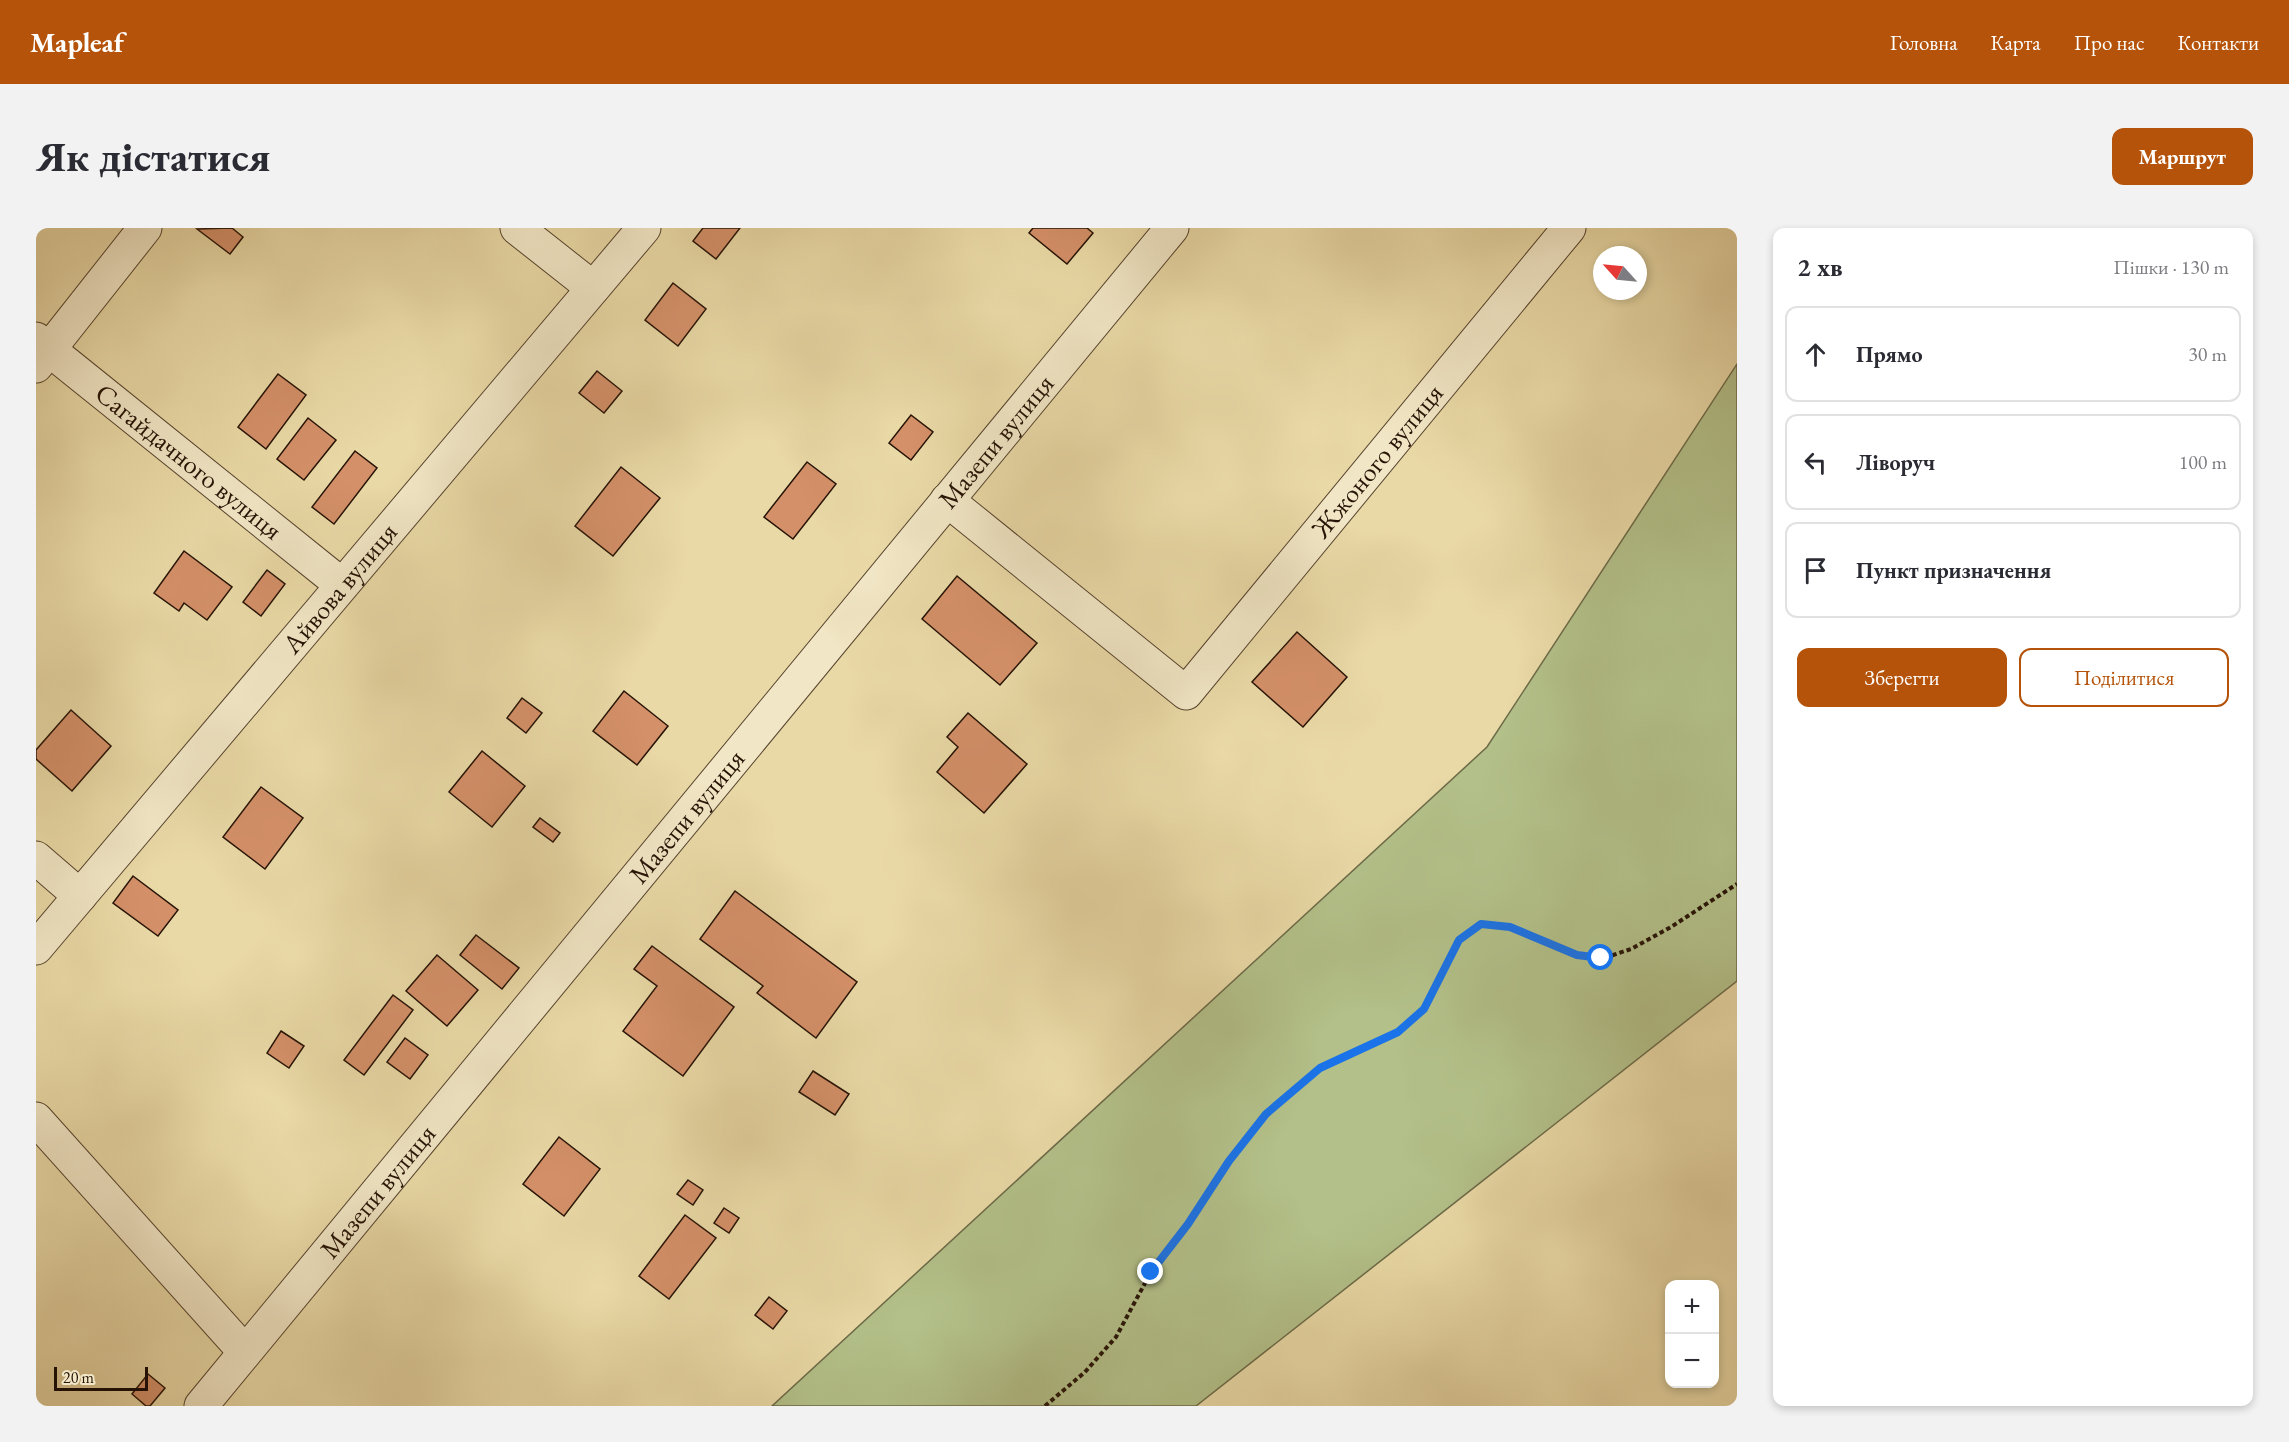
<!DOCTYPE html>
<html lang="uk">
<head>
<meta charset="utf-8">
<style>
  :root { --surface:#fff; --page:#f2f2f3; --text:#2b2b33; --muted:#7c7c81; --line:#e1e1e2; --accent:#b45309 }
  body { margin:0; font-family:"EB Garamond",serif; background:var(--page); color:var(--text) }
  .controls { position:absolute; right:18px; bottom:18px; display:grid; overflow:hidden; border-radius:12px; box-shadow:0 3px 9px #0003 }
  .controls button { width:54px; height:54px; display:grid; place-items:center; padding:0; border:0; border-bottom:2px solid var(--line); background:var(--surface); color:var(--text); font:30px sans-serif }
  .compass { position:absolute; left:1557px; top:18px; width:54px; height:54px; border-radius:50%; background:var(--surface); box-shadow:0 3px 9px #0003; rotate:297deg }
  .scale { position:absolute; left:18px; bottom:15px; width:94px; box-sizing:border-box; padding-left:6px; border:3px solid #261306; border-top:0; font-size:16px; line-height:21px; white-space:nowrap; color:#261306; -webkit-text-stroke:4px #f1e6c5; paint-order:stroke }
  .stop { position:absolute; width:18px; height:18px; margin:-14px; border:4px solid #1a73e8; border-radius:50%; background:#fff }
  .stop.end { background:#1a73e8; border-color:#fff; box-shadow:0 2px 6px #0008 }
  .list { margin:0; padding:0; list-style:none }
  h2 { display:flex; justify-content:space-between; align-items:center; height:78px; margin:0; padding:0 24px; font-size:26px }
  h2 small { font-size:20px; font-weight:400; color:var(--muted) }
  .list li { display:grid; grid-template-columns:39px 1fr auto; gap:18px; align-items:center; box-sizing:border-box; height:96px; margin:0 12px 12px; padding:0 12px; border:2px solid var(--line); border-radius:12px }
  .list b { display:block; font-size:22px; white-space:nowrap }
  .list em { font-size:20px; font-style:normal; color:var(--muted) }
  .actions { display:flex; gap:12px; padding:18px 24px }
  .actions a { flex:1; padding:14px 0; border:2px solid var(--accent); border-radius:12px; text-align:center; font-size:21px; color:var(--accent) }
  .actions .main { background:var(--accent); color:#fff }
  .icon { flex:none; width:33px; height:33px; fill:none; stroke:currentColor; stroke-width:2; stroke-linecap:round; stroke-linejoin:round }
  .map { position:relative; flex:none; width:1701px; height:1178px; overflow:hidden; border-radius:12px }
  header { display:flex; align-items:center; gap:36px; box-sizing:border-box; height:84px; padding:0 30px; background:var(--accent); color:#fff }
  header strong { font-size:28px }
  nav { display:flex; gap:33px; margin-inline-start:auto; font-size:21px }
  .intro { display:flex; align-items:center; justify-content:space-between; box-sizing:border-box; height:144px; padding:0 36px }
  h1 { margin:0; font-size:42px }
  .button { padding:15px 27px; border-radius:12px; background:var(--accent); color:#fff; font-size:21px; font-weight:700 }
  main { display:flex; gap:36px; padding:0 36px }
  aside { flex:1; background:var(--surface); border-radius:12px; box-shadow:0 3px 9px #0003 }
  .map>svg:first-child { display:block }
  .green { fill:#b3c089; stroke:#6c6a48; stroke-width:1.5 }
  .building { fill:#d49069; stroke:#261306; stroke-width:1.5 }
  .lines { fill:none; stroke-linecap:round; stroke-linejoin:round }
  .minor-casing { stroke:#57442e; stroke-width:35 }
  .path { stroke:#261306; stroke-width:4; stroke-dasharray:4.5 3; stroke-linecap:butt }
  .minor { stroke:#f1e6c5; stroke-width:33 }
  .route { stroke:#1a73e8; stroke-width:8 }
  .labels { text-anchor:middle; stroke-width:6; stroke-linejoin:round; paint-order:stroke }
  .street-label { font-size:27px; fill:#261306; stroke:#f1e6c5 }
</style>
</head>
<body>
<header>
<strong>Mapleaf</strong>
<nav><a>Головна</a><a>Карта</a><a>Про нас</a><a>Контакти</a></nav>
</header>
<div class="intro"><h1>Як дістатися</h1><a class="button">Маршрут</a></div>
<main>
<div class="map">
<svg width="1701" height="1178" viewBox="0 0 1701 1178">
  <rect width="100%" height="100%" fill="#e9d9a6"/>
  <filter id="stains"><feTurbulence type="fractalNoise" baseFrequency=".00333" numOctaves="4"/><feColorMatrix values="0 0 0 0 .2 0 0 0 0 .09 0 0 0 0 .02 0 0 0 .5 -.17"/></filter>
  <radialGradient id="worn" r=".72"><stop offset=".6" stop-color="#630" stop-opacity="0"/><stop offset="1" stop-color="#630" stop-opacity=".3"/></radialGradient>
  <polygon class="green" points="1701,136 1701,753 1160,1178 736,1178 1451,519"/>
  <g class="building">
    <polygon points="196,0 207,9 194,26 161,1"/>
    <polygon points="667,0 704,0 680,31 657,13"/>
    <polygon points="997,0 1051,0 1057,5 1031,36 993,5"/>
    <polygon points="637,55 670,81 642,118 609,92"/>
    <polygon points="561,143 586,163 568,185 543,165"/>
    <polygon points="242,146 270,167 230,221 202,199"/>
    <polygon points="875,187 897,204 875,232 853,215"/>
    <polygon points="272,190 300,212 268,252 241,231"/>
    <polygon points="319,223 341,240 298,296 276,279"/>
    <polygon points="771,234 800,256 757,311 728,289"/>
    <polygon points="585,239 624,270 577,328 539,298"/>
    <polygon points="148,323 196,359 171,392 148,375 143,383 118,365"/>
    <polygon points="231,342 249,356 225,388 207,374"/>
    <polygon points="921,348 1001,415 964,457 886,391"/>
    <polygon points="1261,404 1311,449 1267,499 1216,454"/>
    <polygon points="588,463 632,498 601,537 557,503"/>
    <polygon points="486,470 506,485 490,505 471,490"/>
    <polygon points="35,482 75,518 36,563 0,531 0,522"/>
    <polygon points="932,485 991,536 948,585 901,544 922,519 911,509"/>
    <polygon points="446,523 489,558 456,599 413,564"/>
    <polygon points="225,559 267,590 229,641 187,609"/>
    <polygon points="504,590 524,605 517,614 497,599"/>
    <polygon points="97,648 142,682 122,708 77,675"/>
    <polygon points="699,663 821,754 780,810 721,765 727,758 664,711"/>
    <polygon points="440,707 483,740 466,761 424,727"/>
    <polygon points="616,718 698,779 647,848 587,803 621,758 598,741"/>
    <polygon points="401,727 442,762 411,798 370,763"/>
    <polygon points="357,767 377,782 328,847 308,832"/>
    <polygon points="245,803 268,818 253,840 231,825"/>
    <polygon points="369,810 392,827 374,851 351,834"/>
    <polygon points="777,843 813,866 799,887 763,864"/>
    <polygon points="523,909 564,941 528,988 487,956"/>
    <polygon points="652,952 667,962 657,977 641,966"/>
    <polygon points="688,980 703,990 693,1005 678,995"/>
    <polygon points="649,987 680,1010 633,1071 603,1048"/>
    <polygon points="733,1069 751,1083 737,1101 719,1087"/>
    <polygon points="112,1146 129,1160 114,1178 110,1178 96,1166"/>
  </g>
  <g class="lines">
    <g class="minor-casing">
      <g id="minor">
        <polyline points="481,0 557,60"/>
        <path id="s1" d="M0,111L306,357"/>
        <polyline points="0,138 109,0"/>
        <path id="s2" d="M911,272L1150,465L1533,0"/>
        <polyline points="0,630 44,668"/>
        <path id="s3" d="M0,720L608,0"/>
        <polyline points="0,891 209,1124"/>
        <path id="s4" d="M165,1178L1136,0"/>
      </g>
    </g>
    <polyline class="path" points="1009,1178 1049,1144 1080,1109 1115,1044 1152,996 1193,933 1230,886 1284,840 1362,804 1387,781 1423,712 1445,696 1474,699 1541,727 1565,731 1595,721 1635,699 1701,656"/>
    <use href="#minor" class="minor"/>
  </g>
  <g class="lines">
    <polyline class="route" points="1115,1044 1152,996 1193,933 1230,886 1284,840 1362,804 1388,781 1423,712 1445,696 1474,699 1541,727 1565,730"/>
  </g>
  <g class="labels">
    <g class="street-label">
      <text dy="9" stroke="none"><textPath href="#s4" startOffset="1250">Мазепи вулиця</textPath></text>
      <text dy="9" stroke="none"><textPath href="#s2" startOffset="608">Жжоного вулиця</textPath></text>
      <text dy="9" stroke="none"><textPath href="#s1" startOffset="196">Сагайдачного вулиця</textPath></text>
      <text dy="9" stroke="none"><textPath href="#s3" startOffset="471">Айвова вулиця</textPath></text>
      <text dy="9" stroke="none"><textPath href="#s4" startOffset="764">Мазепи вулиця</textPath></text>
      <text dy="9" stroke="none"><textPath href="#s4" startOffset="278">Мазепи вулиця</textPath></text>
    </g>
  </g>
  <rect width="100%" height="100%" filter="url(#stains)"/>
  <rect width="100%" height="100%" fill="url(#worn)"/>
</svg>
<div class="controls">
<button>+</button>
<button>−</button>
</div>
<svg class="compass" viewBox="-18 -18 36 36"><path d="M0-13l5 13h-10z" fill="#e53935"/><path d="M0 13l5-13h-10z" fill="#7c7c81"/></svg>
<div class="scale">20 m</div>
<div class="stop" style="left:1565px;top:730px"></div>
<div class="stop end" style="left:1115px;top:1044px"></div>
</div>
<aside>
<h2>2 хв<small>Пішки · 130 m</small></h2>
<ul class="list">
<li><svg class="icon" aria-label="ahead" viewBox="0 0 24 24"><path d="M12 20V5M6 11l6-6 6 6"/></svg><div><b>Прямо</b></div><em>30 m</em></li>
<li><svg class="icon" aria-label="left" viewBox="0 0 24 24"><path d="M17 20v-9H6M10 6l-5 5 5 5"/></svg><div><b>Ліворуч</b></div><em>100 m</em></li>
<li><svg class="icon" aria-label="arrive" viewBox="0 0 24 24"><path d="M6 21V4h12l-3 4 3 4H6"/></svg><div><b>Пункт призначення</b></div></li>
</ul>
<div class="actions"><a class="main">Зберегти</a><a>Поділитися</a></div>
</aside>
</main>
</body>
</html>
